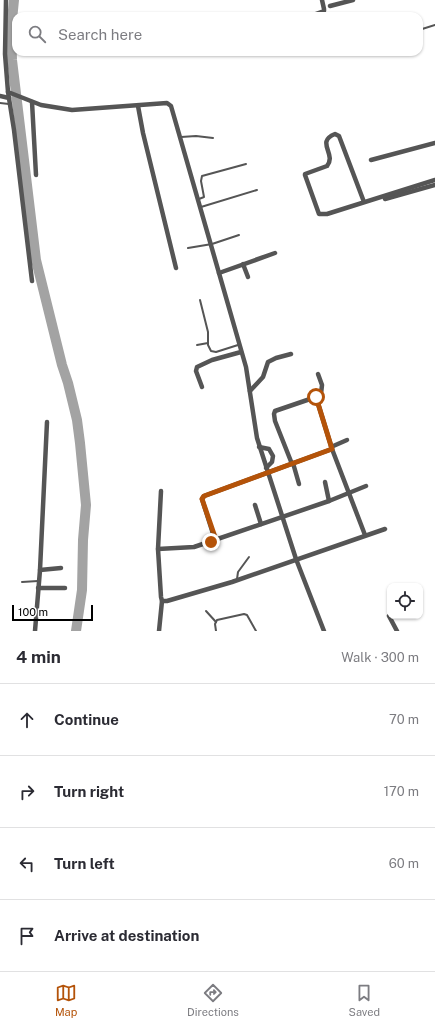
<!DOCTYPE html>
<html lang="en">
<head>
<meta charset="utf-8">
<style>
  :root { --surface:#fff; --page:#f7f7f7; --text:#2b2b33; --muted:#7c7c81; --line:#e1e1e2; --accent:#b45309 }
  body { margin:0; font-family:"Public Sans",sans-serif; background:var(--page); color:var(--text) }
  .controls { position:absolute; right:12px; bottom:12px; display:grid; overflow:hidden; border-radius:8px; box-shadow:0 1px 3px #0004 }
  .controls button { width:36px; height:36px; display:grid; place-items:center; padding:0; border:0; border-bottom:1px solid var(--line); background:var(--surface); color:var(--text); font:20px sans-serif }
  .scale { position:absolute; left:12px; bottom:10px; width:81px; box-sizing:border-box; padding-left:4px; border:2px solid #000; border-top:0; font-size:11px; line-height:14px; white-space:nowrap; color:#000; -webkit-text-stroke:3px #fff; paint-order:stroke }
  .stop { position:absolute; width:12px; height:12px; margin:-9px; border:3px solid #b45309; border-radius:50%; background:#fff }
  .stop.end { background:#b45309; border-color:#fff; box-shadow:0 1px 4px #0008 }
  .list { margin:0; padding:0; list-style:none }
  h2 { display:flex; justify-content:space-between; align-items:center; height:52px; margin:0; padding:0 16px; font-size:17px }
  h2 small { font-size:13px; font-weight:400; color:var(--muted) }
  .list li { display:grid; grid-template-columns:26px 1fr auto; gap:12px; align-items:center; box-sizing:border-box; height:72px; padding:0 16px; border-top:1px solid var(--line) }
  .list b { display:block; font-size:15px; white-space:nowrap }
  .list em { font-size:13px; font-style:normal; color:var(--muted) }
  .icon { flex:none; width:22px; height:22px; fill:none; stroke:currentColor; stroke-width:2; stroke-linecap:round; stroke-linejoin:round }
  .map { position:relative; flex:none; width:435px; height:631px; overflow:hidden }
  .search { position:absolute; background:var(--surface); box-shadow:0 1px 3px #0004; left:12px; right:12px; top:12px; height:44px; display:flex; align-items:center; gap:10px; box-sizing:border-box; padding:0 14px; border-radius:12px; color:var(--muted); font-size:15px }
  .sheet { height:340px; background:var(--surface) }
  nav { display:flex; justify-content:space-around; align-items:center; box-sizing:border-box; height:56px; border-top:1px solid var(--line); background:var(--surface); font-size:11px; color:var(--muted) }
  nav a { display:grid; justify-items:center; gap:2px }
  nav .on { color:var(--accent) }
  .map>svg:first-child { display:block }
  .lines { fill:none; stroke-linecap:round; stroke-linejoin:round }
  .river { stroke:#a3a3a3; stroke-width:10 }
  .lane { stroke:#555; stroke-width:2 }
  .street { stroke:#555; stroke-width:4.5 }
  .route { stroke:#b45309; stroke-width:5 }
</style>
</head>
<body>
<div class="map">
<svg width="435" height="631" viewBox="0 0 435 631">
  <rect width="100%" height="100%" fill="#fff"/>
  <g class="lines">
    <polyline class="river" points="14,0 11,30 12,60 36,260 62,365 68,383 77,420 80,443 86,505 83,540 82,590 76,631"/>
    <g class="lane">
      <polyline points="419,30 435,25"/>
      <polyline points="0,103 9,104"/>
      <polyline points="181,137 196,136 213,138"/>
      <polyline points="199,199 204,197 201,181 202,176 246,164"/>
      <polyline points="201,207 257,190"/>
      <polyline points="188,248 212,244 239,235"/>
      <polyline points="200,300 208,332 208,345 211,351 216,352 238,345"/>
      <polyline points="197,345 208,343"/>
      <polyline points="237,579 238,572 249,557"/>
      <polyline points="22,582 38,581"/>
      <polyline points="206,611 216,622"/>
      <polyline points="216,631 215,624 217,620 244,614 247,615 256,631"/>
    </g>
    <g class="street">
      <polyline points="6,0 5,54 8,92 41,105 72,110 167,103 171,106 246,367 257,438 296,559 324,631"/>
      <polyline points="330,6 353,0"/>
      <polyline points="310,16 324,11 324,9 322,0"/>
      <polyline points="8,92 14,130 32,281"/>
      <polyline points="0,96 9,98"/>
      <polyline points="32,102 36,175"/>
      <polyline points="138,106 143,133 176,268"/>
      <polyline points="371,160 435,143"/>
      <polyline points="385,199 435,185"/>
      <path d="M364,202L339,136L335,134C315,142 337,154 327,166L305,174V175L319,214H327L435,180"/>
      <polyline points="243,264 248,277"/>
      <polyline points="219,273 275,253"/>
      <polyline points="202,387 196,371 197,367 212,360 241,352"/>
      <polyline points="250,391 263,377 268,362 276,358 291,354"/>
      <polyline points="316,397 332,449 365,535"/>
      <polyline points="259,447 269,449 273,456 272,462 266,468"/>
      <polyline points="331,447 347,440"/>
      <polyline points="293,463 299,484"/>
      <polyline points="292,464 275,421 274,414 275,411 316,397 321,394 322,385 318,374"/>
      <polyline points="325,482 329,501"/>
      <polyline points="255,505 261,524"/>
      <polyline points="215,540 202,499 204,496 332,449"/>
      <polyline points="158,549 194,547 329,501 366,486"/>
      <polyline points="40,570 61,568"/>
      <polyline points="38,588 65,588"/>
      <polyline points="162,601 167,601 232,582 385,529"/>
      <polyline points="389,616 397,631"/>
      <polyline points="35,631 40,570 47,422"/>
      <polyline points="159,631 162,601 161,597 158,549 161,491"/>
    </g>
  </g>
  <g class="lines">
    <polyline class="route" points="211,542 216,540 202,499 204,496 332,449 316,397"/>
  </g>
</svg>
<div class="controls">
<button><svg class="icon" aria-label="locate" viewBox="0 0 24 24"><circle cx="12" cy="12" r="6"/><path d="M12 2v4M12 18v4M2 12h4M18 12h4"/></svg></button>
</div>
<div class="scale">100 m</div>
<div class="stop" style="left:316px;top:397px"></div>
<div class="stop end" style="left:211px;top:542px"></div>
<div class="search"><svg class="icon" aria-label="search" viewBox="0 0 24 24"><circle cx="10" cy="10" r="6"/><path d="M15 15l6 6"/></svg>Search here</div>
</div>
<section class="sheet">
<h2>4 min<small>Walk · 300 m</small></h2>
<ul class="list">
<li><svg class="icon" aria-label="ahead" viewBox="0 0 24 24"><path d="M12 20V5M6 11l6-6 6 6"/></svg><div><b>Continue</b></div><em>70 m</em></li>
<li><svg class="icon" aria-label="right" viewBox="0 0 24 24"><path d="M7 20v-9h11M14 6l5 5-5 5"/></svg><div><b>Turn right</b></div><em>170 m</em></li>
<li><svg class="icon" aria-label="left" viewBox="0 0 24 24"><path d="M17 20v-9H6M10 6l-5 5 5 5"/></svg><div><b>Turn left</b></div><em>60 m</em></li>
<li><svg class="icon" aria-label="arrive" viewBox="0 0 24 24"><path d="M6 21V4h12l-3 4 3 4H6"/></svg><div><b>Arrive at destination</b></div></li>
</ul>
</section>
<nav>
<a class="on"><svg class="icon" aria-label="map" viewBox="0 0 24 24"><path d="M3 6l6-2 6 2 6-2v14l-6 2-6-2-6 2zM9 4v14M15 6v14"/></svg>Map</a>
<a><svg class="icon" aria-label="directions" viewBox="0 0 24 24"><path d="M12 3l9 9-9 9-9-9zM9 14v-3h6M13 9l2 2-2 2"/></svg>Directions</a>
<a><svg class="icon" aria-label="saved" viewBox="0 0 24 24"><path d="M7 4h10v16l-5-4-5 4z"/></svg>Saved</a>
</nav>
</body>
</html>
